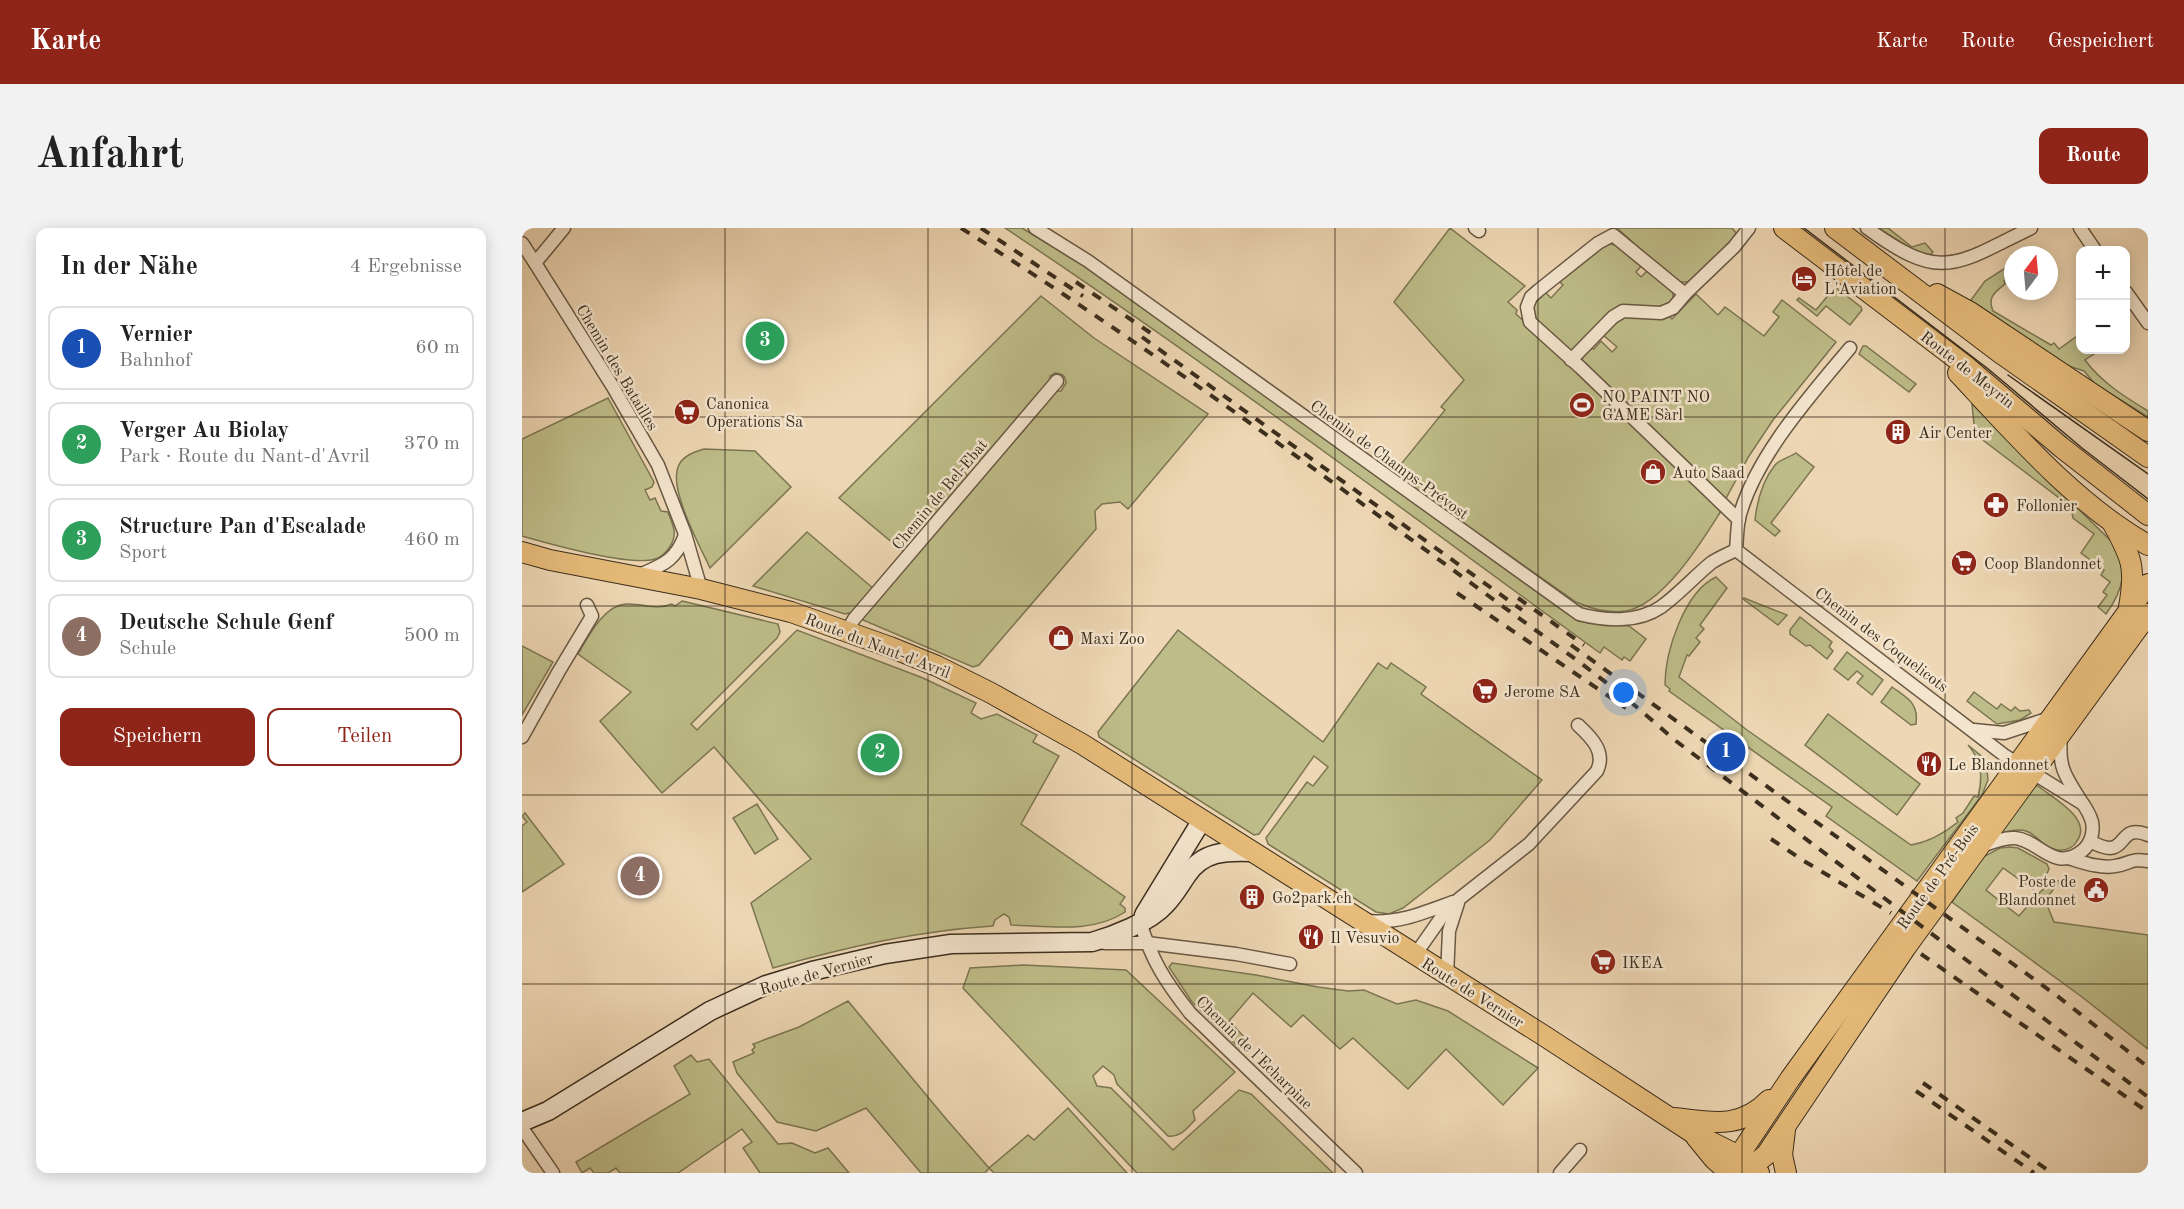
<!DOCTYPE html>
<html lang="de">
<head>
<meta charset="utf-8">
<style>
  :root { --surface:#fff; --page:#f2f2f2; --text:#222; --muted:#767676; --line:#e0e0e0; --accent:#8f2418 }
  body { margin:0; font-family:"Old Standard TT",serif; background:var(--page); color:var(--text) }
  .controls { position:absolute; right:18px; top:18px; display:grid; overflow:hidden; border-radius:12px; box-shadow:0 3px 15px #0003 }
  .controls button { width:54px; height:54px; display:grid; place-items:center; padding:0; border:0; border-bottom:2px solid var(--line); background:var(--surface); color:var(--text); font:30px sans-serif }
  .compass { position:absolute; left:1482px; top:18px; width:54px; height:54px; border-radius:50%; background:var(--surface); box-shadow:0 3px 15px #0003; rotate:16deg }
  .you { position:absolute; left:1102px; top:465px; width:21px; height:21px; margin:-15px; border:4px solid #fff; border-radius:50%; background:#1a73e8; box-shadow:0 0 0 9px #1a73e833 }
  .badge { display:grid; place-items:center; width:39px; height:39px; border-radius:50%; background:var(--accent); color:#fff; font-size:20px; font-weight:700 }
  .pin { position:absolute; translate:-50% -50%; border:3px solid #fff; box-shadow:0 2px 6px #0006 }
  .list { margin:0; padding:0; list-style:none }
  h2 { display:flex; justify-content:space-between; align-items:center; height:78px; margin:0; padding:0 24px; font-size:26px }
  h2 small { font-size:20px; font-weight:400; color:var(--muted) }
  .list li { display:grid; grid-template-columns:39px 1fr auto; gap:18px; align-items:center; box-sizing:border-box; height:84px; margin:0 12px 12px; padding:0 12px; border:2px solid var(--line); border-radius:12px }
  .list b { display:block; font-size:22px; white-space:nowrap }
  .list p { margin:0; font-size:20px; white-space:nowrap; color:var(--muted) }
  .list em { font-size:20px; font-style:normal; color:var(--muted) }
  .actions { display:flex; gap:12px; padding:18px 24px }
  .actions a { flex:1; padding:14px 0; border:2px solid var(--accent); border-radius:12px; text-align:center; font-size:21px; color:var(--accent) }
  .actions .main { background:var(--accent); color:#fff }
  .map { position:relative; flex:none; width:1626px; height:945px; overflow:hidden; border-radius:12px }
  header { display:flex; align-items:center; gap:36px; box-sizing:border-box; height:84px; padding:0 30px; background:var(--accent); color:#fff }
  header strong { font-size:28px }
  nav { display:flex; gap:33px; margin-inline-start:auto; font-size:21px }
  .intro { display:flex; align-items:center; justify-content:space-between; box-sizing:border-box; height:144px; padding:0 36px }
  h1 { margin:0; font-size:42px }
  .button { padding:15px 27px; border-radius:12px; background:var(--accent); color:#fff; font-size:21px; font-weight:700 }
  main { display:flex; gap:36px; padding:0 36px }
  aside { flex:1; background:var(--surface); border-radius:12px; box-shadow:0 3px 15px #0003 }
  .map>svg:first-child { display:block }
  .green { fill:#bebd89; stroke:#7c7653; stroke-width:1.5 }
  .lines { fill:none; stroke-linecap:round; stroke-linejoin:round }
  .street-casing { stroke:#685843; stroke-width:15 }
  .secondary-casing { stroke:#3b2e1d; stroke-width:21 }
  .primary-casing { stroke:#3b2e1d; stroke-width:22 }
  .street { stroke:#f4e5ce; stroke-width:12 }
  .secondary { stroke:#f4e5ce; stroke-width:18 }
  .primary { stroke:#e7bc7a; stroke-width:20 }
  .tram { stroke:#3b2e1d; stroke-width:1.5 }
  .rail { stroke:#3b2e1d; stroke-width:4; stroke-dasharray:10 10; stroke-linecap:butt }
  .grid { fill:none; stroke:#3b2e1d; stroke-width:1.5; stroke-opacity:0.55 }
  .labels { text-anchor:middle; stroke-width:5; stroke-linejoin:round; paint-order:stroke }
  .poi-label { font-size:16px; fill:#3b2e1d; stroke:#f4e5ce; text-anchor:start }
  .street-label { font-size:16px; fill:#3b2e1d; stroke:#f4e5ce }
</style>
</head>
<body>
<header>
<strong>Karte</strong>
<nav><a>Karte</a><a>Route</a><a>Gespeichert</a></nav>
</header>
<div class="intro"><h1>Anfahrt</h1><a class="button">Route</a></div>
<main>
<aside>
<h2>In der Nähe<small>4 Ergebnisse</small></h2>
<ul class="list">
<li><span class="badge" style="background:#1a4fb4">1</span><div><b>Vernier</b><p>Bahnhof</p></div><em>60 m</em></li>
<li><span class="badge" style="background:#2e9e5b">2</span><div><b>Verger Au Biolay</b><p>Park · Route du Nant-d'Avril</p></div><em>370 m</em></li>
<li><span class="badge" style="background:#2e9e5b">3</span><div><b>Structure Pan d'Escalade</b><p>Sport</p></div><em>460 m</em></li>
<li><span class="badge" style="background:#8d6e63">4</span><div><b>Deutsche Schule Genf</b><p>Schule</p></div><em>500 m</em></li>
</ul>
<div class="actions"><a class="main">Speichern</a><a>Teilen</a></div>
</aside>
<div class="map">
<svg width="1626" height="945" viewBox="0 0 1626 945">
  <rect width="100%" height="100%" fill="#eed7b4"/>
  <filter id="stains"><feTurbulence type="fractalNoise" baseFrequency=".00333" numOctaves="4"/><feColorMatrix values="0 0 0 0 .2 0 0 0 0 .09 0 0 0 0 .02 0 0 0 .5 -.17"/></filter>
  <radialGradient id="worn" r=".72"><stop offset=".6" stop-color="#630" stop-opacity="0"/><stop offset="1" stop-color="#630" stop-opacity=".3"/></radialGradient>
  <g class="green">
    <path d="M483,0H500L559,36L606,68L1056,393L1075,396L1107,398L1124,411L1108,433L1102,429L1100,432L1082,419L1078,425C881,282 686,135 483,0Z"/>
    <path d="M928,0L1003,58L986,74L995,82L994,86L1085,171L1091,184H1097L1199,283C1180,313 1142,376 1104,383C1086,386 1070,381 1054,374L871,246L923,182L919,179L942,152L872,74Z"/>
    <polygon points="1095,0 1210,0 1215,6 1172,54 1155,54"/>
    <polygon points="1356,0 1366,0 1390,19 1403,15 1411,24 1408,27 1393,23"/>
    <path d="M1086,16L1095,17L1121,36L1114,44L1119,49L1127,41C1136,49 1156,59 1150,73C1147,78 1143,80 1138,81C1129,81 1119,79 1110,79L1050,123C1038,120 1010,96 1010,83C1010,75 1016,69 1022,63L1029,70L1041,57L1036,52L1078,18Z"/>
    <path d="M1491,35V46L1482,53L1483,56C1473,64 1465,69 1471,83L1529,117L1532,115L1537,121L1558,106V122H1578L1563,132C1579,154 1603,169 1626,183V189L1573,156L1562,143L1547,138L1545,140L1452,77L1449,72L1463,53Z"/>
    <polygon points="1313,59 1339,79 1340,82 1328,97 1304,78 1295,88 1275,72 1277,70 1294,82"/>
    <path d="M1174,66L1196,87L1203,79L1242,108L1257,89L1251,84L1260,72L1314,114L1251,192L1227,228L1202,274L1061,137C1060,129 1060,125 1065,119L1072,121L1079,113L1090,124L1095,119L1081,107L1101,87L1145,86L1150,91Z"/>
    <path d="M519,68L572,110L686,186L606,281L598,274L580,276L573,283L574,301L457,437L451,439L341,392L340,387L532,163H539L544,155C543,147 541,146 533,145L528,148L527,155L459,233L450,226L438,240L446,248L383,323L378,321L317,270Z"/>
    <polygon points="1341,118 1344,118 1394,156 1387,164 1337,126"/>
    <path d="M86,170L132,254L130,259L123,262L128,272L133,270L139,283L146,284C148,290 151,296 152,302C154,313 144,328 133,331C108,339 28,316 0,308V211Z"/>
    <path d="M1450,176L1590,314C1607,340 1602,361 1584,386L1576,379L1585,367L1581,364L1588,354L1579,347L1582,342L1559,325L1572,306L1551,290L1549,279L1453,206Z"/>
    <path d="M182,221L233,223L269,259L188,340C178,318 147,262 156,239C160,228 172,224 182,221Z"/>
    <path d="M1274,225L1292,239L1249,295L1258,303L1253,308L1233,292C1235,274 1241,252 1253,237C1257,232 1268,229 1274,225Z"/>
    <polygon points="285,304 352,361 331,384 323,386 231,358"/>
    <path d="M1194,349L1205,360L1178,397L1182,401L1174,410L1178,414L1167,428L1165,427L1157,449L1225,502L1389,617C1407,614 1421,606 1436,594L1434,590L1441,585L1452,568L1456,569C1461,549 1460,533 1446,517L1464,532L1466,552L1460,567L1395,653L1304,588L1310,579L1147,463L1148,461L1143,457C1143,424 1162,364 1194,349Z"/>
    <polygon points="1222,370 1265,387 1256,397 1221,371"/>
    <path d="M160,373L256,396L258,404L255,410L169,496L175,502L275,402L401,450L454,475L449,485L459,491L475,486L515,507L511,514L537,528L499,596L603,669L598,676L603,680V684C570,706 527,698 489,697L487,689L482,686L473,692L471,698C395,703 324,719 251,740L229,675L289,631L192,519L140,565L78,493L109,464L56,426C66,409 82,377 104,376C121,375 133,383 150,376L153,378Z"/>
    <polygon points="1278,389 1310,414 1307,419 1311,423 1305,431 1288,417 1284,418 1268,406 1268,402"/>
    <polygon points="656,402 801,514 856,435 865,441 869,435 904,459 899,466 1020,552 968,612 881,680 867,686 854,684 746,616 744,610 785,554 791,558 806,539 792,528 737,606 732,607 577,509 576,504"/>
    <polygon points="0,418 31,434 0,487"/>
    <polygon points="1325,424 1361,452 1350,467 1335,455 1341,448 1335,443 1326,452 1312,441"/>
    <path d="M1370,459C1385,470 1397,475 1394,496L1389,497L1359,474Z"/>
    <polygon points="1452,464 1475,481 1479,476 1489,483 1493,479 1498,483 1507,482 1509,485 1498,492 1475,496 1445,473"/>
    <polygon points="1306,486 1398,556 1375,587 1283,517"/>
    <path d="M1510,558H1516C1531,570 1571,591 1555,613C1551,620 1544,623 1535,622C1511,617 1516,594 1481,605L1478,603Z"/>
    <polygon points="235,576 256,611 233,626 211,590"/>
    <polygon points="3,585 42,636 0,664 0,598 5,594 0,588"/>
    <polygon points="1488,619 1496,620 1525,636 1527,641 1523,650 1511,661 1481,640 1464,662 1497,688 1515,667 1531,652 1538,653 1523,672 1532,694 1626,707 1626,821 1560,769 1430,674 1461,629 1478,620"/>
    <polygon points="650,735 734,747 796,759 826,763 842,762 875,776 894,772 926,783 1016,840 981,877 924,821 886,861 831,810 818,821 781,787 769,799 731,765 707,793 725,812 718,821 670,774 647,739"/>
    <path d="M502,737L604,742L713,844L671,883L673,892C665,900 658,910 646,908L595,856L592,847L581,838L571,848L575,858L589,860L651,922L717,862L729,866L811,945H615L441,760L448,740Z"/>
    <polygon points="326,773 425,892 467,940 506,907 512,912 546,880 605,945 472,945 467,940 463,945 399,945 344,880 294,903 255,894 215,845 211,834 232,825 230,822 233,819 231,816 277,799"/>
    <polygon points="169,827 175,834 187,831 256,916 270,915 293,925 306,920 327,945 238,945 221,920 230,914 220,901 156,945 98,945 94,940 86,945 72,945 68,940 60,945 54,934 168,866 152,838"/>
  </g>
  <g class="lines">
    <g class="street-casing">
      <g id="street">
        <polyline points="42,0 13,35 91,159 136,237 163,306 179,361"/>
        <path d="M513,0L566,33L1057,386C1083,393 1116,395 1139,379C1157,366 1172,349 1189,335C1196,330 1206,326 1214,322"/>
        <polyline points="953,0 957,3"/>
        <path d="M1345,0C1420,55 1433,37 1509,0"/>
        <polyline points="1558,0 1573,22"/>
        <polyline points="0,15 13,35"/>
        <polyline points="1604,64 1626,95"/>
        <polyline points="1049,132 1091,89 1101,83 1139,85 1151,80 1163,66"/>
        <polyline points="1217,292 1059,140 1008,94 1005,79 1009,69 1017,62 1076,15 1091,7 1163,66 1212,19 1227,0"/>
        <polyline points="1214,322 1482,527 1561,576"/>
        <path d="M1214,322C1215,311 1215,300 1217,290C1233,229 1288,168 1328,120"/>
        <path d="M115,348C140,337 153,334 163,307"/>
        <polyline points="325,403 332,391 535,153"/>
        <polyline points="1452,502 1482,505 1528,490"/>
        <polyline points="0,509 37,443 70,388 65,377"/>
        <path d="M1568,613C1609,636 1592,593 1626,607"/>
        <path d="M1457,619C1468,615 1482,609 1493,610C1517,612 1532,645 1560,623C1569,616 1572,604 1570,594C1568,586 1564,580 1559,573C1543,548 1536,539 1539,509"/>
        <path d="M1546,630C1560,634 1578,641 1593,638C1609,636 1607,630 1626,633"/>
        <path d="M844,693C876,696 901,685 931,674"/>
        <path d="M618,694C630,733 643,753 668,785L834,945"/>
        <polyline points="582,715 625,715 714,726 768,736"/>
        <path d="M893,727L921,687L937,671L1007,616L1075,543C1084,524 1070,510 1056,497"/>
        <polyline points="925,748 927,703 936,675"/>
        <polyline points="0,900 31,945"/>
        <polyline points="1038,945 1058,922"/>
      </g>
    </g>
    <g class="secondary-casing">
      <g id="secondary">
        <polyline points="622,687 680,592"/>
        <path d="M0,894L26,883L188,783L244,757L290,743L363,726L429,716L570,714C591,708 628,694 643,677C652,668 658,657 665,647C681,623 704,623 730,624"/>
      </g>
    </g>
    <g class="primary-casing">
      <g id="primary">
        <polyline points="1262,0 1445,139 1539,219 1626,287"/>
        <polyline points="1313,0 1477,124 1626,229"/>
        <polyline points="1415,66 1448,84 1626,203"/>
        <path d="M1436,145C1493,206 1553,276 1626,317"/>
        <path d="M1591,296C1610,330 1614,340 1607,379"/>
        <polyline points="0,324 28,332 179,361 269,384 368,419 415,438 469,465 560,516 1024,809 1171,905 1217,928 1237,945"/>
        <path d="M1152,890C1189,894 1218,902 1247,872"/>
        <polyline points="1263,902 1260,927 1264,945"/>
        <polyline points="1174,909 1192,931 1208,945"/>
        <polyline points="1214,945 1217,928 1222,920 1268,851 1626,356"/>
        <polyline points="1221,945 1244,927 1384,719 1626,386"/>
      </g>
    </g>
    <use href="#street" class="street"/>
    <use href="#secondary" class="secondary"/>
    <use href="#primary" class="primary"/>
    <g class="tram">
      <polyline points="1282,0 1465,140 1560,220 1626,271"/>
      <polyline points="1486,147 1626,246"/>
    </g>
    <g class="rail">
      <path d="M439,0C652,134 853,286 1056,433L1103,469L1154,513L1626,869"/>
      <polyline points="459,0 561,68"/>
      <polyline points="554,54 636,110"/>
      <polyline points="620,109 1000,382"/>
      <polyline points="935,365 1104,480"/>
      <polyline points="996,370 1062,417"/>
      <polyline points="1049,417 1534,767 1626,839"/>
      <polyline points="1249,611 1282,633 1369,685"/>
      <polyline points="1399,726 1626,884"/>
      <polyline points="1401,855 1530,945"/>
      <polyline points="1394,863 1512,945"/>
    </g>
  </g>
  <path class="grid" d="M203,0V945M406,0V945M610,0V945M813,0V945M1016,0V945M1220,0V945M1423,0V945M0,189H1626M0,378H1626M0,567H1626M0,756H1626"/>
  <defs>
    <g id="hotel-disc" transform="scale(1.35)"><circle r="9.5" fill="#8f2418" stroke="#f4e5ce"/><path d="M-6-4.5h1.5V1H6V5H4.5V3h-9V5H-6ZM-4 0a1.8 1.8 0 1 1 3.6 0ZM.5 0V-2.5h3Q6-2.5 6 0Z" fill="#fff"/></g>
    <g id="stadium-disc" transform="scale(1.35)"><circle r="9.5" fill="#8f2418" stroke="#f4e5ce"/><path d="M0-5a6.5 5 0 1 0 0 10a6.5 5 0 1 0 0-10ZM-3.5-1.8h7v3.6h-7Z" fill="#fff"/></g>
    <g id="supermarket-disc" transform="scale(1.35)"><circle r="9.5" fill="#8f2418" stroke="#f4e5ce"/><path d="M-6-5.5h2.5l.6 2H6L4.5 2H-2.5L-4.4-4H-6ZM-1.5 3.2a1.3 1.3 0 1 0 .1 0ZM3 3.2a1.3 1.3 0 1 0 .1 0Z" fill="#fff"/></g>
    <g id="building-disc" transform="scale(1.35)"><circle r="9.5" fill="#8f2418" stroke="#f4e5ce"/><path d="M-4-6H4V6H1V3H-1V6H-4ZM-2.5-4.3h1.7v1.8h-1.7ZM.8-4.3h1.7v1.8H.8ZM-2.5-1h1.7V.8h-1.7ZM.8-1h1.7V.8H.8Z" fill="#fff"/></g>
    <g id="shop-disc" transform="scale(1.35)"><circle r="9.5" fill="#8f2418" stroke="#f4e5ce"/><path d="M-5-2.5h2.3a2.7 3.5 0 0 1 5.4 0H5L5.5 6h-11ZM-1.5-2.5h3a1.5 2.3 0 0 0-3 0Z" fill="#fff"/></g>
    <g id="pharmacy-disc" transform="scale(1.35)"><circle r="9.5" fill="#8f2418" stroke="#f4e5ce"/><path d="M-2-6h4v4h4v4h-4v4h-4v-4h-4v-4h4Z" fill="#fff"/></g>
    <g id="restaurant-disc" transform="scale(1.35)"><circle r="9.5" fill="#8f2418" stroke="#f4e5ce"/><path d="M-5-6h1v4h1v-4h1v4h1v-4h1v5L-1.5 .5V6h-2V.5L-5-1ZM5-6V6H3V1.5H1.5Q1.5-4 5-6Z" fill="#fff"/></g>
    <g id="civic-disc" transform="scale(1.35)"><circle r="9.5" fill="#8f2418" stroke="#f4e5ce"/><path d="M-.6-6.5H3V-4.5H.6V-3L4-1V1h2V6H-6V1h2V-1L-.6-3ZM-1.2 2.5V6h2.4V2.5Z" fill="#fff"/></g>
  </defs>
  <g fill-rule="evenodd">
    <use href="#hotel-disc" x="1282" y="51"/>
    <use href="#stadium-disc" x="1060" y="177"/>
    <use href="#supermarket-disc" x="165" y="184"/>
    <use href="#building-disc" x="1376" y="204"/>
    <use href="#shop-disc" x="1131" y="244"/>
    <use href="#pharmacy-disc" x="1474" y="277"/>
    <use href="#supermarket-disc" x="1442" y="335"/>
    <use href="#shop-disc" x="539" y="410"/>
    <use href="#supermarket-disc" x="963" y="463"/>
    <use href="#restaurant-disc" x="1407" y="536"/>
    <use href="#civic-disc" x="1574" y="662"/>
    <use href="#building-disc" x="730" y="669"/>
    <use href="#restaurant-disc" x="789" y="709"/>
    <use href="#supermarket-disc" x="1081" y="734"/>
  </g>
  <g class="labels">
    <g class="poi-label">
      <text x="1302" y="48">Hôtel de<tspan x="1302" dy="18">L'Aviation</tspan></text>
      <text x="1080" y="174">NO PAINT NO<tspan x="1080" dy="18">GAME Sàrl</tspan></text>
      <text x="184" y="181">Canonica<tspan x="184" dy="18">Operations Sa</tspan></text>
      <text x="1396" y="210">Air Center</text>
      <text x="1150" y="250">Auto Saad</text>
      <text x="1494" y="283">Follonier</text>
      <text x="1462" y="341">Coop Blandonnet</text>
      <text x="558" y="416">Maxi Zoo</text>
      <text x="982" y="469">Jerome SA</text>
      <text x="1426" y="542">Le Blandonnet</text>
      <text x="1554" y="659" text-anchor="end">Poste de<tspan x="1554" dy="18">Blandonnet</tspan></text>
      <text x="750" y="675">Go2park.ch</text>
      <text x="808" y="715">Il Vesuvio</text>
      <text x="1100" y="740">IKEA</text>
    </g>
    <g class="street-label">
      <text transform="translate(96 139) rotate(59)" y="6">Chemin des Batailles</text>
      <text transform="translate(1446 141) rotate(38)" y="6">Route de Meyrin</text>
      <text transform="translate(868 231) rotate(36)" y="6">Chemin de Champs-Prévost</text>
      <text transform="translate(417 266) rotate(-50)" y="6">Chemin de Bel-Ebat</text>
      <text transform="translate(1360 411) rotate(37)" y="6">Chemin des Coquelicots</text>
      <text transform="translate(356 417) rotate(21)" y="6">Route du Nant-d'Avril</text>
      <text transform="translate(1415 648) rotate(-54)" y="6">Route de Pré-Bois</text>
      <text transform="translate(294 745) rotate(-16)" y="6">Route de Vernier</text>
      <text transform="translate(951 764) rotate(32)" y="6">Route de Vernier</text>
      <text transform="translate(733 824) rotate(44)" y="6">Chemin de l'Echarpine</text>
    </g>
  </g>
  <rect width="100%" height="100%" filter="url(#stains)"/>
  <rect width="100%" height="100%" fill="url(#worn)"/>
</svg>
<div class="controls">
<button>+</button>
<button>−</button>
</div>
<svg class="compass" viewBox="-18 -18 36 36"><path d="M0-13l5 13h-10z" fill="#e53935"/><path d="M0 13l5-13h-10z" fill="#767676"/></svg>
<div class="you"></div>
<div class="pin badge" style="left:1204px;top:524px;background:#1a4fb4">1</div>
<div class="pin badge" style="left:358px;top:525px;background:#2e9e5b">2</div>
<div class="pin badge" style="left:243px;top:113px;background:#2e9e5b">3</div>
<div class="pin badge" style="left:118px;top:648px;background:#8d6e63">4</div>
</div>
</main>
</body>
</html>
